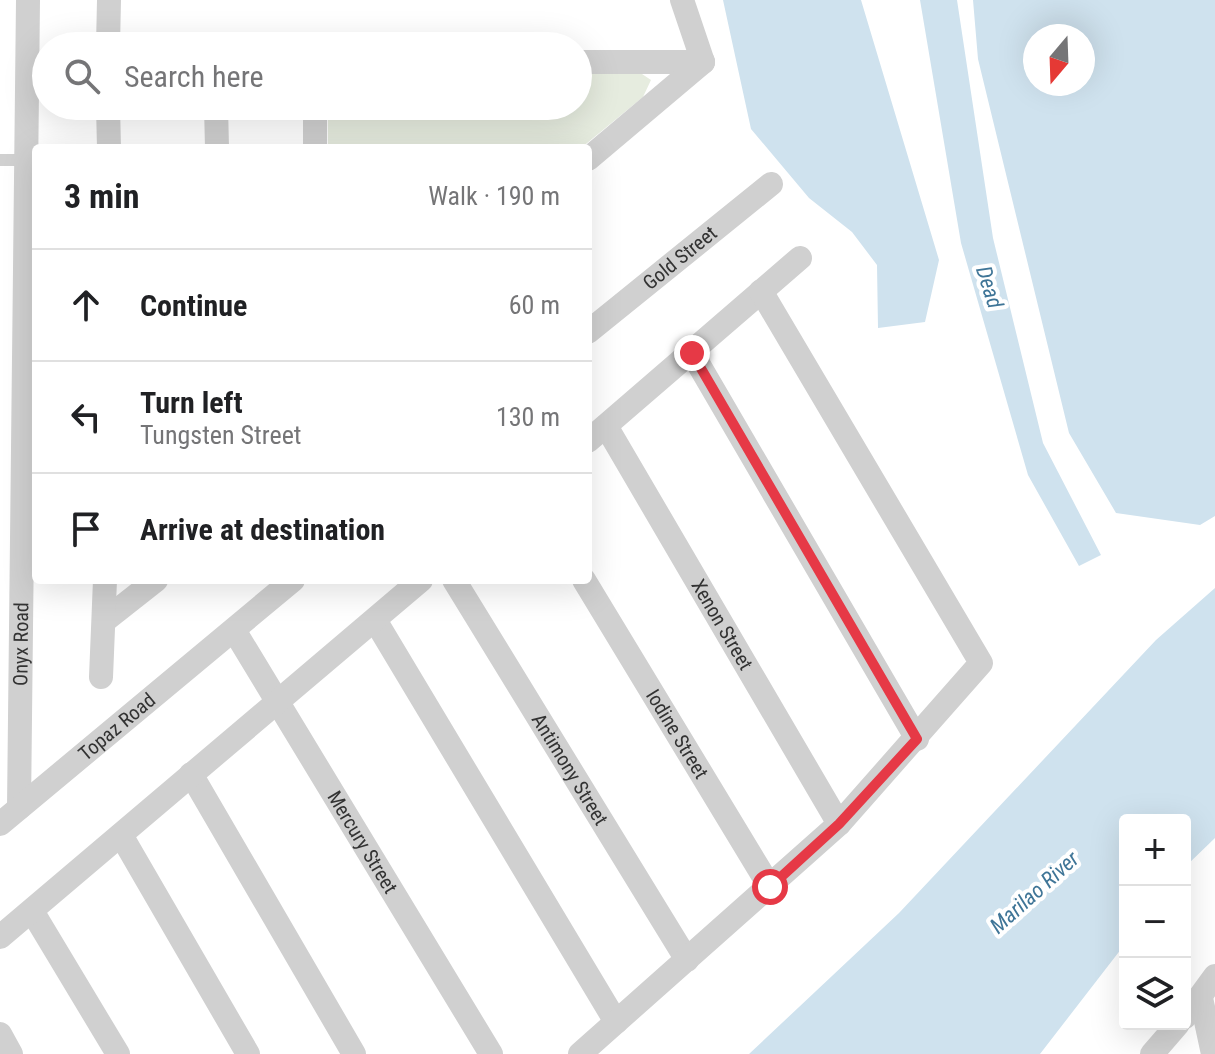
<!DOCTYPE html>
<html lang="en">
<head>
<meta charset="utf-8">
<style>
  :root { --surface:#fff; --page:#f6f6f6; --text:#202124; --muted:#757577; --line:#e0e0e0 }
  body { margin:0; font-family:"Roboto Condensed",sans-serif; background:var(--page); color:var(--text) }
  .controls { position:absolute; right:24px; bottom:24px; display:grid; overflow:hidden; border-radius:8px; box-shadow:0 8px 32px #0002 }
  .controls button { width:72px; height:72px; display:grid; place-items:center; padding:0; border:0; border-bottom:2px solid var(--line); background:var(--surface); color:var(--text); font:40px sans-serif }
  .compass { position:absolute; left:1023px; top:24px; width:72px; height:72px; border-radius:50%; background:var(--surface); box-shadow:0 8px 32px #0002; rotate:199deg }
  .stop { position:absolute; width:24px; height:24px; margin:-18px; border:6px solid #e63946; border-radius:50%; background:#fff }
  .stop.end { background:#e63946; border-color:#fff; box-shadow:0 2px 8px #0008 }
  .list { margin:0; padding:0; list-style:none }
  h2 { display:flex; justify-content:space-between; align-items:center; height:104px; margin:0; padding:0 32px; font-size:34px }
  h2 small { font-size:26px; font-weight:400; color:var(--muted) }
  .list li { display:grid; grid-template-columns:52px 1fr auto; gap:24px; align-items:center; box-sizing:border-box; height:112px; padding:0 32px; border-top:2px solid var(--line) }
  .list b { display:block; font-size:30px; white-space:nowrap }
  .list p { margin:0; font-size:26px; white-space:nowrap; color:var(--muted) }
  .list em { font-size:26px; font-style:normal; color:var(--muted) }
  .icon { flex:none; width:44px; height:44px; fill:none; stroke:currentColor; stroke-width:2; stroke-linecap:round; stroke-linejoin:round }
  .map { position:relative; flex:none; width:1215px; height:1054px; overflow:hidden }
  .search { position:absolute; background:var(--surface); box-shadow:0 8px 32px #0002; left:32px; top:32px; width:560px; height:88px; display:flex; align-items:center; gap:20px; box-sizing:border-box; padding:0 28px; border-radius:44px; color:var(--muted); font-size:30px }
  .panel { position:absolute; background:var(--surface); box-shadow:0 8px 32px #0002; left:32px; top:144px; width:560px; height:440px; border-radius:8px }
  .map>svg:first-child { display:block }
  .green { fill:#e6ecdf }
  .water { fill:#cfe2ee; fill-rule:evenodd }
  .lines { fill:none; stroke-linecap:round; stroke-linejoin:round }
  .lane { stroke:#d0d0d0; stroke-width:12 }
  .street { stroke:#d0d0d0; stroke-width:24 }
  .route { stroke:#e63946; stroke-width:10 }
  .labels { text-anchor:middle; stroke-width:8; stroke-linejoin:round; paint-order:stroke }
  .street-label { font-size:20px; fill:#333; stroke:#fff }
  .water-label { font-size:22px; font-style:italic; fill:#3f7597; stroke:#fff }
</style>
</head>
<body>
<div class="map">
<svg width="1215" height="1054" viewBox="0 0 1215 1054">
  <rect width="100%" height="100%" fill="#fff"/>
  <polygon class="green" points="636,70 651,80 643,97 581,148 328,148 328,106 578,106 578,71"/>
  <g class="water">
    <polygon points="723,0 861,0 939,260 925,322 878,328 877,265 852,232 809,198 751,129"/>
    <polygon points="920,0 957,0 993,238 1043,443 1101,555 1079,566 1028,475 961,243"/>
    <path d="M973,0H1215V516L1200,525L1116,513L1069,433L978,59ZM1083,36V84H1035V36Z"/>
    <polygon points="1215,588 1215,838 1185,867 1185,820 1125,820 1125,944 1040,1054 749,1054 899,913 1156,640"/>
  </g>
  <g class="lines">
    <polyline class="lane" points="0,160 27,160"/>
    <g class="street">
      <polyline points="682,0 703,62"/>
      <polyline points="108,46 109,0"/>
      <polyline points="578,62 703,62"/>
      <polyline points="108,106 109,148"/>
      <polyline points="216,106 217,148"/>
      <polyline points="315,148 315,106"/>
      <polyline points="588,159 703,62"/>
      <path id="s1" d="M588,332L771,184"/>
      <polyline points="692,353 917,739"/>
      <path id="s2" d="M606,426L839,824"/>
      <polyline points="588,441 800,258"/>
      <path id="s3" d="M454,580L687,960"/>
      <path id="s4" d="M584,580L770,887"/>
      <polyline points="375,620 616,1022"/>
      <polyline points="104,621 156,580"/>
      <path id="s5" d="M234,630L491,1054"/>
      <polyline points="101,677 105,580"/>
      <polyline points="191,774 354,1054"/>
      <path id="s6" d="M19,808L28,0"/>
      <path id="s7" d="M0,824L293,580"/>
      <polyline points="121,835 248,1054"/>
      <polyline points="32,911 118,1054"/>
      <polyline points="0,937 421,580"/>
      <polyline points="1201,998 1213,1054"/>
      <polyline points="1185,1017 1215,976"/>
      <polyline points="0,1034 11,1054"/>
      <polyline points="580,1054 839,824 981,663 761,291"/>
      <polyline points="1152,1054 1178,1024"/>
    </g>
  </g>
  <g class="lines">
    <polyline class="route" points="692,353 917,739 839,824 770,887"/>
  </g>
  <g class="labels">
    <g class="street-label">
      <text dy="7" stroke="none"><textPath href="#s1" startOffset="118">Gold Street</textPath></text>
      <text dy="7" stroke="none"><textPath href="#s2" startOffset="230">Xenon Street</textPath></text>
      <text dy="7" stroke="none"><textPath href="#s6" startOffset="164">Onyx Road</textPath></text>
      <text dy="7" stroke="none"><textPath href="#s7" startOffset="152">Topaz Road</textPath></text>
      <text dy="7" stroke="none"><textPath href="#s4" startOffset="180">Iodine Street</textPath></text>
      <text dy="7" stroke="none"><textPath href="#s3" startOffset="222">Antimony Street</textPath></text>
      <text dy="7" stroke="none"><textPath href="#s5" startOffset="248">Mercury Street</textPath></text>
    </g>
    <g class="water-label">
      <text transform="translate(990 287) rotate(72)" y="8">Dead</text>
      <text transform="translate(1034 892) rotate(-42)" y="8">Marilao River</text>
    </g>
  </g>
</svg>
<div class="controls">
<button>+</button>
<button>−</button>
<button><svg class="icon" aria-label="layers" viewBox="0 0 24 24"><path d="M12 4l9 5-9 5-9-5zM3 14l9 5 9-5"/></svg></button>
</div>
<svg class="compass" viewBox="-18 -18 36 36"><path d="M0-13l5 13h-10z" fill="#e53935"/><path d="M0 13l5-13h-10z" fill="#757577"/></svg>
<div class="stop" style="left:770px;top:887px"></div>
<div class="stop end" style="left:692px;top:353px"></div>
<div class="search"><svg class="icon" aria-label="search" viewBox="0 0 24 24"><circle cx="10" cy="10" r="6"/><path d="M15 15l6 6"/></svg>Search here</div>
<section class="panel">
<h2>3 min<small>Walk · 190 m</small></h2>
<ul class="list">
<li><svg class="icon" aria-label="ahead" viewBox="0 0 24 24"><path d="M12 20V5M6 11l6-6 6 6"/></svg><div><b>Continue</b></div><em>60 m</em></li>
<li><svg class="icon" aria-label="left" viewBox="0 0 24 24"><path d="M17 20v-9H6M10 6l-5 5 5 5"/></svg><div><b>Turn left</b><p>Tungsten Street</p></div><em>130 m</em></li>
<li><svg class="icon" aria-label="arrive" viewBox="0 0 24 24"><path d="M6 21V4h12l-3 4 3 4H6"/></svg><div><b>Arrive at destination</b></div></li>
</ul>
</section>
</div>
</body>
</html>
